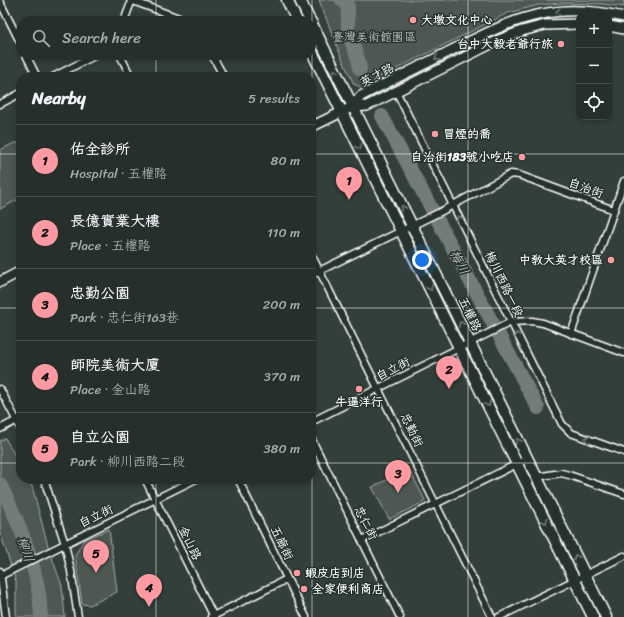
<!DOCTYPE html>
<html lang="en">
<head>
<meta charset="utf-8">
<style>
  :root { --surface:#262f2c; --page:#2e3734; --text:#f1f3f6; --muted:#a4a9a9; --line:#424a48; --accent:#ff9aa2 }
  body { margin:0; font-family:Sriracha,"LXGW WenKai TC",sans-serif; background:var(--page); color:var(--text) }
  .controls { position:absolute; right:12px; top:12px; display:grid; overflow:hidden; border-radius:8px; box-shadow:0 2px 6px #0003 }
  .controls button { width:36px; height:36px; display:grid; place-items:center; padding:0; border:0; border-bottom:1px solid var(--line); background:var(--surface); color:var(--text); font:20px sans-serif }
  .you { position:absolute; left:422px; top:260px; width:14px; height:14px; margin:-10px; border:3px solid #fff; border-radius:50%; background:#1a73e8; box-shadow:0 0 0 6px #1a73e833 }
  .badge { display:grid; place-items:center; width:26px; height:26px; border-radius:50%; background:var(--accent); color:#111; font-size:13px; font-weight:700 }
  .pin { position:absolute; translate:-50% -33px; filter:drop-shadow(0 1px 2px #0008) }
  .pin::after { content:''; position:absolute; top:21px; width:14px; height:12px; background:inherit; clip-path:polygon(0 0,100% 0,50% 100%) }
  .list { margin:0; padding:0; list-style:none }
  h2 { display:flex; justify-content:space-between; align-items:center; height:52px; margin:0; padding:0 16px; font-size:17px }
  h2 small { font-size:13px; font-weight:400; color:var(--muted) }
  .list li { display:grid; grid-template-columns:26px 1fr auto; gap:12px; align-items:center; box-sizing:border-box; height:72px; padding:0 16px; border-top:1px solid var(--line) }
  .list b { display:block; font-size:15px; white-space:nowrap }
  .list p { margin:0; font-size:13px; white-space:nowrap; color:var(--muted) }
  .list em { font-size:13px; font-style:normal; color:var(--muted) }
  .icon { flex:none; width:22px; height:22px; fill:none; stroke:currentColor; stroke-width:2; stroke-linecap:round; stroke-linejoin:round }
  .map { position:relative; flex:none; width:624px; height:617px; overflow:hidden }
  .search { position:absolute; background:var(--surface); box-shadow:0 2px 6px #0003; left:16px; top:16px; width:300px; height:44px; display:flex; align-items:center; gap:10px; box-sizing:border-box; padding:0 14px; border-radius:16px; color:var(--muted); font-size:15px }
  .panel { position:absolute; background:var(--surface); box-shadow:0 2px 6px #0003; left:16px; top:72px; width:300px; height:412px; border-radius:16px }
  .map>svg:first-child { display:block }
  .green { fill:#4d5853; stroke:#a6aca9 }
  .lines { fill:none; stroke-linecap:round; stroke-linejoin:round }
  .river { stroke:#737b78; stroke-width:14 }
  .minor-casing { stroke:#fff; stroke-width:9 }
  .secondary-casing { stroke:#fff; stroke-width:12 }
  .primary-casing { stroke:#fff; stroke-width:13 }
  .minor { stroke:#26332d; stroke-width:6 }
  .secondary { stroke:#26332d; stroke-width:9 }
  .primary { stroke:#26332d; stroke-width:10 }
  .oneway { stroke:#727a76 }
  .grid { fill:none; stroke:#fff; stroke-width:1; stroke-opacity:0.55 }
  .poi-dot { fill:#ff9aa2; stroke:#26332d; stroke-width:1.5 }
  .labels { text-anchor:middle; stroke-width:3; stroke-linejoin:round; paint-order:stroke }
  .poi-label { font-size:12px; font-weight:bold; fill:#fff; stroke:#26332d; text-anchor:start }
  .park-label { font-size:12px; fill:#b8bcba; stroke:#26332d }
  .street-label { font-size:12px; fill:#fff; stroke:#26332d }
  .water-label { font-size:13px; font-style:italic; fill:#b9bdbc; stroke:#26332d }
</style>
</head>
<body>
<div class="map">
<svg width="624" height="617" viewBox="0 0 624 617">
  <rect width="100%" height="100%" fill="#333f3a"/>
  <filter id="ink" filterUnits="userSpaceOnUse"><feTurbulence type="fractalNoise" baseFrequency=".025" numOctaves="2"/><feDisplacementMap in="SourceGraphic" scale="8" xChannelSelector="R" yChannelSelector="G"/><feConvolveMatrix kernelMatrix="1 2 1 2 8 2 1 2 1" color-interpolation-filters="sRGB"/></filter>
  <g filter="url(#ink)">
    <g class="green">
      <path d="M319,0H624V7L602,4L562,3L539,5L508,13L360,87L354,84C340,57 330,28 319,0Z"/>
      <polygon points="14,143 21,143 21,198 0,209 0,150"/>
      <polygon points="5,438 21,466 21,479 28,479 32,486 48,546 62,586 65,617 16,617 16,581 0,533 0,441"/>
      <polygon points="409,469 425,500 424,502 389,519 372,487"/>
      <polygon points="109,529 117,592 90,605 82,604 75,555 84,540"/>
    </g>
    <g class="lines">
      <g class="river">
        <path d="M342,0L348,6C348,17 347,28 350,38C354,49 359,57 360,69"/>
        <polyline points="382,116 538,408"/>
        <path d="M0,484C20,525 40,571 41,617"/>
      </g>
      <g class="minor-casing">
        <g id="minor">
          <polyline points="130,0 187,21"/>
          <polyline points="0,2 21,44"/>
          <polyline points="124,21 132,0"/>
          <polyline points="26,55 37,77"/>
          <polyline points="120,55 131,77"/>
          <polyline points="212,55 224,77"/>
          <polyline points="53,77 96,55"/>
          <polyline points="396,91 562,424 571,433 624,452"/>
          <polyline points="0,104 21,93"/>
          <polyline points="614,210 624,181"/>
          <polyline points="311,254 492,617"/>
          <polyline points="311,275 440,212 511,174 519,175 614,210 571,334"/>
          <polyline points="0,389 21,429"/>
          <polyline points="311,422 511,322 532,321 543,323 624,353"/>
          <polyline points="0,429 21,418"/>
          <polyline points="311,438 400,617"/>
          <polyline points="536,477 561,473 569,475 624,494"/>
          <polyline points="44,479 65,544 71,571 78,617"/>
          <polyline points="145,479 214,617"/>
          <polyline points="238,479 306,617"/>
          <polyline points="362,540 527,459"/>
          <polyline points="0,571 6,617"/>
          <polyline points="0,576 196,479"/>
          <polyline points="211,617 287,579"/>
          <polyline points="499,617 624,556"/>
        </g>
      </g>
      <g class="secondary-casing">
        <g id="secondary">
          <polyline points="609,26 624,29"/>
          <path d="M352,107L361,96C392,80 423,65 454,49C483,35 510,20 542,14C568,8 598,11 624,17"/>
          <polyline points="311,127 352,107 367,106 499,40 522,31 545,25 579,24"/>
          <polyline points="0,282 21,271"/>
        </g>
      </g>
      <g class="primary-casing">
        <g id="primary">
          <polyline points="287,0 297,21"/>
          <polyline points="300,0 310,21"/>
          <polyline points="311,22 606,617"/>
          <polyline points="311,50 593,617"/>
        </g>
      </g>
      <use href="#minor" class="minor"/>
      <use href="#secondary" class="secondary"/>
      <use href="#primary" class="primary"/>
    </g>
    <defs><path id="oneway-chevron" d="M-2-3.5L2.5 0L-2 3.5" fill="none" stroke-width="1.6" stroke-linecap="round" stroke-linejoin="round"/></defs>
    <g class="oneway">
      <use href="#oneway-chevron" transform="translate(558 12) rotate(177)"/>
      <use href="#oneway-chevron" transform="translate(437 58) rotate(154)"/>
      <use href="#oneway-chevron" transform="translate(335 72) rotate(-116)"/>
      <use href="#oneway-chevron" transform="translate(359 147) rotate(64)"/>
      <use href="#oneway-chevron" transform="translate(403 208) rotate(-117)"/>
      <use href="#oneway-chevron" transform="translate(459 218) rotate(-116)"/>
      <use href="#oneway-chevron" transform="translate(430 288) rotate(64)"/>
      <use href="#oneway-chevron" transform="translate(461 324) rotate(-116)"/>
      <use href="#oneway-chevron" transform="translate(517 335) rotate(-116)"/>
      <use href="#oneway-chevron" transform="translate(488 404) rotate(64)"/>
      <use href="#oneway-chevron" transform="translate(587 439) rotate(-161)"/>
      <use href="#oneway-chevron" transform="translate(518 441) rotate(-116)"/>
      <use href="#oneway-chevron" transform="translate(545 521) rotate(64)"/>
      <use href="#oneway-chevron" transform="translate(576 557) rotate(-116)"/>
    </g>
  </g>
  <path class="grid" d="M156,0V21M312,0V617M468,0V617M156,55V77M0,154H21M311,154H624M0,308H21M311,308H624M0,463H21M311,463H624M156,479V617"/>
  <g class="poi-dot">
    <circle cx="413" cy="20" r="4"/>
    <circle cx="561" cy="44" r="4"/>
    <circle cx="435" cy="134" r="4"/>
    <circle cx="522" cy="157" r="4"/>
    <circle cx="611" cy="260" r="4"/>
    <circle cx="359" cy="389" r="4"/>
    <circle cx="297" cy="573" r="4"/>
    <circle cx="304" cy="589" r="4"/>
  </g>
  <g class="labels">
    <g class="poi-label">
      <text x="421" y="24">大墩文化中心</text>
      <text x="553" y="48" text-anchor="end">台中大毅老爺行旅</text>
      <text x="443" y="138">冒煙的喬</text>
      <text x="514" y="161" text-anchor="end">自治街183號小吃店</text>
      <text x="603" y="264" text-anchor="end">中教大英才校區</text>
      <text x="359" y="406" text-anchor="middle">牛逼洋行</text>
      <text x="305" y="577">蝦皮店到店</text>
      <text x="312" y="593">全家便利商店</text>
    </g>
    <g class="park-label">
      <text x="374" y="41">臺灣美術館園區</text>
    </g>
    <g class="street-label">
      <text transform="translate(377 75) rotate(-27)" y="4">英才路</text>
      <text transform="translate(586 188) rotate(20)" y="4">自治街</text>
      <text transform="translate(504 284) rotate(64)" y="4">梅川西路一段</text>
      <text transform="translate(470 314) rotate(64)" y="4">五權路</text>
      <text transform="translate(393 369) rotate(-27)" y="4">自立街</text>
      <text transform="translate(412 430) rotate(64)" y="4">忠勤街</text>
      <text transform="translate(96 516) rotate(-26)" y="4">自立街</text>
      <text transform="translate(366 523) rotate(63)" y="4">忠仁街</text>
      <text transform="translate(190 543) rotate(64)" y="4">金山路</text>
      <text transform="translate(282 543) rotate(64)" y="4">五廊街</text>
    </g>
    <g class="water-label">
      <text transform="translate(460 262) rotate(62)" y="5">梅川</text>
      <text transform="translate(26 549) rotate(71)" y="5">柳川</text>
    </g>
  </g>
</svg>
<div class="controls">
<button>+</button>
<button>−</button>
<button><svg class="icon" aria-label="locate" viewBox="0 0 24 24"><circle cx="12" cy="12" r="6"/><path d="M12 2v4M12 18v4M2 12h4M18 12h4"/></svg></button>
</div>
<div class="you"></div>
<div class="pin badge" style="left:349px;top:200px">1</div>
<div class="pin badge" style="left:449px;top:389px">2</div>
<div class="pin badge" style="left:398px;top:493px">3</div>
<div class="pin badge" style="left:149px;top:607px">4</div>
<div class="pin badge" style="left:96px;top:573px">5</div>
<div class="search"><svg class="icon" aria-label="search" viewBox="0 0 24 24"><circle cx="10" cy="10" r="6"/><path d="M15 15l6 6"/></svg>Search here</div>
<section class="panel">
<h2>Nearby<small>5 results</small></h2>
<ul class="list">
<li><span class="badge">1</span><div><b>佑全診所</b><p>Hospital · 五權路</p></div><em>80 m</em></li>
<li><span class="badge">2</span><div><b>長億實業大樓</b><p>Place · 五權路</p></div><em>110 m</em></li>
<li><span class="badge">3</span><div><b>忠勤公園</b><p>Park · 忠仁街163巷</p></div><em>200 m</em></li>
<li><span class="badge">4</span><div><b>師院美術大廈</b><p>Place · 金山路</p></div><em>370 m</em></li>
<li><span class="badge">5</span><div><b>自立公園</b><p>Park · 柳川西路二段</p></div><em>380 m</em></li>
</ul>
</section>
</div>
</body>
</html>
